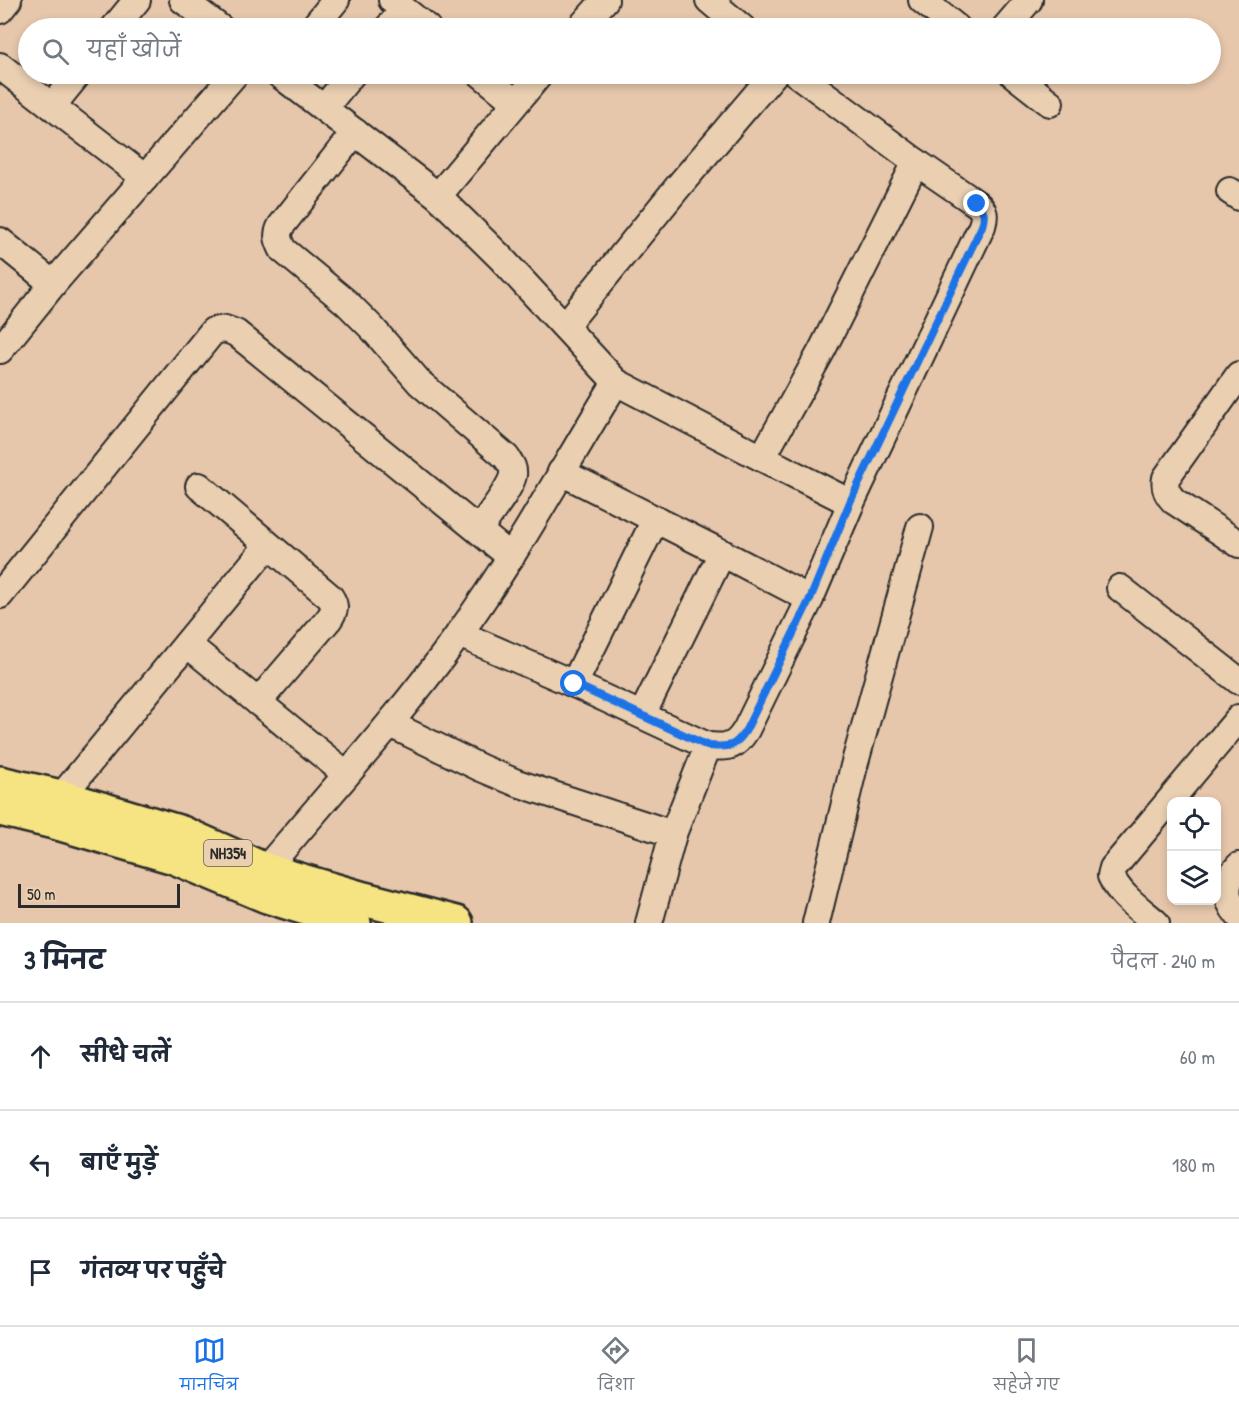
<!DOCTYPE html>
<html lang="hi">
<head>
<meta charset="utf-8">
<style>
  :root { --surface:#fff; --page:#f6f6f7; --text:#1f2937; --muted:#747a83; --line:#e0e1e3; --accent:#1a73e8 }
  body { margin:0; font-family:"Patrick Hand","Playpen Sans Deva",sans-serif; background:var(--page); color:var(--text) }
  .controls { position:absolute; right:18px; bottom:18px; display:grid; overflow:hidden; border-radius:12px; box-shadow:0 3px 9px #0003 }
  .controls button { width:54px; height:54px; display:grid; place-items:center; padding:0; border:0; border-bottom:2px solid var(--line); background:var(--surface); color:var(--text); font:30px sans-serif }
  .scale { position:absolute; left:18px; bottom:15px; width:162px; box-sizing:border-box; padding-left:6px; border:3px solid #2b2b2b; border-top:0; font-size:16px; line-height:21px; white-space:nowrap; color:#2b2b2b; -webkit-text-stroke:4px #eacfb1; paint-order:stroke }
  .stop { position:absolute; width:18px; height:18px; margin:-14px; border:4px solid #1a73e8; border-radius:50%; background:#fff }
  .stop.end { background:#1a73e8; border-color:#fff; box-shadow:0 2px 6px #0008 }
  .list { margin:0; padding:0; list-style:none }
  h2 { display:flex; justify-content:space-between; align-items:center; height:78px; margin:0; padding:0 24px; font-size:26px }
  h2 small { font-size:20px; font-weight:400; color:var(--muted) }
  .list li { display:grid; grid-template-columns:39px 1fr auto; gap:18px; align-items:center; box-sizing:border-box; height:108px; padding:0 24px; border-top:2px solid var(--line) }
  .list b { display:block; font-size:22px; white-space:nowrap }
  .list em { font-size:20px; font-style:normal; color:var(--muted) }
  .icon { flex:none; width:33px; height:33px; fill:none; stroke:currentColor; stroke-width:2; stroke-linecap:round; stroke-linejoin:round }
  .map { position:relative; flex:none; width:1239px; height:923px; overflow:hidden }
  .search { position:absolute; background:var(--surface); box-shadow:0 3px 9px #0003; left:18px; right:18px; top:18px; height:66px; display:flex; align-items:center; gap:15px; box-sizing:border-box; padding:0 21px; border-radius:33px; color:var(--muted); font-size:22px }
  .sheet { height:402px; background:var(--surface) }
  nav { display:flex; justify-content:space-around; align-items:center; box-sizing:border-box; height:84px; border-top:2px solid var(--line); background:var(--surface); font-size:16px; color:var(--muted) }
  nav a { display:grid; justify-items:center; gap:3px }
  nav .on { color:var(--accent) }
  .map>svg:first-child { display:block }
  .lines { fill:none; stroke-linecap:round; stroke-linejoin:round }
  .minor-casing { stroke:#2b2b2b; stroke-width:30 }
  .highway-casing { stroke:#2b2b2b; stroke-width:38 }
  .minor { stroke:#eacfb1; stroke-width:26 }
  .highway { stroke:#f6e381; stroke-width:33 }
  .route { stroke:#1a73e8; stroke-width:8 }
  .labels { text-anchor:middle; stroke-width:4.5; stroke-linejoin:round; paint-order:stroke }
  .shield { fill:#eacfb1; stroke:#645c53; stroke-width:1.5 }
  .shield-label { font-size:16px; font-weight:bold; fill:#2b2b2b }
</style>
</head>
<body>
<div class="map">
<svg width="1239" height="923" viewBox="0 0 1239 923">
  <rect width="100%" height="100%" fill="#e7c7ab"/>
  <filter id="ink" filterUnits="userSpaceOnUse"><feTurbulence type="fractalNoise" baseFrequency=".0167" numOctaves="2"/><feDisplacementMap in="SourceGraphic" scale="12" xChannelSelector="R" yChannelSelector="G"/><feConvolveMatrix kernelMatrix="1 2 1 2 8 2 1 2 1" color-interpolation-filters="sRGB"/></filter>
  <g filter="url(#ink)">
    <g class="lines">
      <g class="minor-casing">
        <g id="minor">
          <polyline points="183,0 220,28"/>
          <polyline points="392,0 427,28"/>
          <polyline points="709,0 742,28"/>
          <polyline points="922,0 957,28"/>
          <polyline points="0,10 8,0"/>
          <polyline points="114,28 137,0"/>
          <polyline points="313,28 336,0"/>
          <polyline points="388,28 404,10"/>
          <polyline points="580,28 605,0"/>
          <polyline points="1005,28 1029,0"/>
          <polyline points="0,66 145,178"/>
          <polyline points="279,74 438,196 500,257 616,382 762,458 851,503"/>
          <polyline points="481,74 515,102"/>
          <polyline points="1013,74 1050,103"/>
          <polyline points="52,106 78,74"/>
          <polyline points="324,108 352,74"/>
          <path d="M355,132L281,226C276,235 278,240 283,250L347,303L372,328L420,383L506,457C510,463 514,467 513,475C511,488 487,517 479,530"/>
          <polyline points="1230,191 1239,197"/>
          <polyline points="438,196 540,74"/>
          <polyline points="0,241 53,284"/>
          <polyline points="565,326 677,188 774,74"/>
          <polyline points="0,350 53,284 235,74"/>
          <path d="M1239,375L1166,478C1164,488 1167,494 1174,501L1239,544"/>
          <polyline points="762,458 822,350 916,162"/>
          <polyline points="561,472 722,553 810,599"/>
          <path d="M199,486L330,597C336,606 335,610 329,619L258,702"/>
          <polyline points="1120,588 1239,681"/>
          <polyline points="0,595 213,331 225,329 236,333 511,557"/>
          <path d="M459,634L574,684L708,746C728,747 734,749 746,730L810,599L851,503L982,226C985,216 985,211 977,204L916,162L797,74"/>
          <polyline points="187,644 346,774"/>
          <polyline points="574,684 655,520"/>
          <polyline points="642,715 722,553"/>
          <polyline points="390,724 481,768 517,783 673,834"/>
          <polyline points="61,797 268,545"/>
          <path d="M1239,866C1223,883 1224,898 1239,916"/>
          <path d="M265,870C331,792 400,716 459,634C517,554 564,466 616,382"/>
          <polyline points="649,923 673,834 708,746"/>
          <polyline points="816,923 854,766 920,527"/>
          <path d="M1156,923C1140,909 1120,896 1111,876L1113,868L1239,718"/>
        </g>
      </g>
      <g class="highway-casing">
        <g id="highway">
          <polyline points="0,783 61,797 182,833 265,870 364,899 456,923"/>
          <polyline points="0,809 54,822 174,857 267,896 354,923"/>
        </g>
      </g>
      <use href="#minor" class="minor"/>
      <use href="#highway" class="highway"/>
    </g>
  </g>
  <g class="lines" filter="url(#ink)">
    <path class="route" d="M574,684L708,746C728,747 734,749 746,730L810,599L850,502L982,226C985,216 985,211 977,204"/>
  </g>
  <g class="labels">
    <rect class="shield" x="204" y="840" width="48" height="26" rx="4.5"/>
    <g class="shield-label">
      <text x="228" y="859">NH354</text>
    </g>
  </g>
</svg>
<div class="controls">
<button><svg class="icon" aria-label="locate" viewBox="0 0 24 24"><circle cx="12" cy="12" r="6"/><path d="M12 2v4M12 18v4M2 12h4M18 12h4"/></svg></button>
<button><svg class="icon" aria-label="layers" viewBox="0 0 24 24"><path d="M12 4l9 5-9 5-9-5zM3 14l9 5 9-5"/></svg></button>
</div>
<div class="scale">50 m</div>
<div class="stop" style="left:574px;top:684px"></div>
<div class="stop end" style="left:977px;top:204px"></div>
<div class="search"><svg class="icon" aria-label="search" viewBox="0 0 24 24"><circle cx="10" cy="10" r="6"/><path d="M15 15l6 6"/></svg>यहाँ खोजें</div>
</div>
<section class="sheet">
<h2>3 मिनट<small>पैदल · 240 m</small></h2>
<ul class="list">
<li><svg class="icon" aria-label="ahead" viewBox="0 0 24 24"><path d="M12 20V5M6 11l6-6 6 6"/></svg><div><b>सीधे चलें</b></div><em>60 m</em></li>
<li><svg class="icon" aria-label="left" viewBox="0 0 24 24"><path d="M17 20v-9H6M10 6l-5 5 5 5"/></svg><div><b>बाएँ मुड़ें</b></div><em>180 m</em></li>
<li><svg class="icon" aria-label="arrive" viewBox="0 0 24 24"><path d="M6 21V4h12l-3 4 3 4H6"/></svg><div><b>गंतव्य पर पहुँचे</b></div></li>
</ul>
</section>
<nav>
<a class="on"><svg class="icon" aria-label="map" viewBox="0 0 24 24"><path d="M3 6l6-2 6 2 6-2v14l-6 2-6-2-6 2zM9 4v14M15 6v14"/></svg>मानचित्र</a>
<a><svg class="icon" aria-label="directions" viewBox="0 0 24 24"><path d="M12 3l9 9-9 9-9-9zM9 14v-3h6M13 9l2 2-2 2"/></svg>दिशा</a>
<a><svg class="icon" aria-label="saved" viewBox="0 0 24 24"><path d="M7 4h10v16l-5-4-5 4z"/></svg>सहेजे गए</a>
</nav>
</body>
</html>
